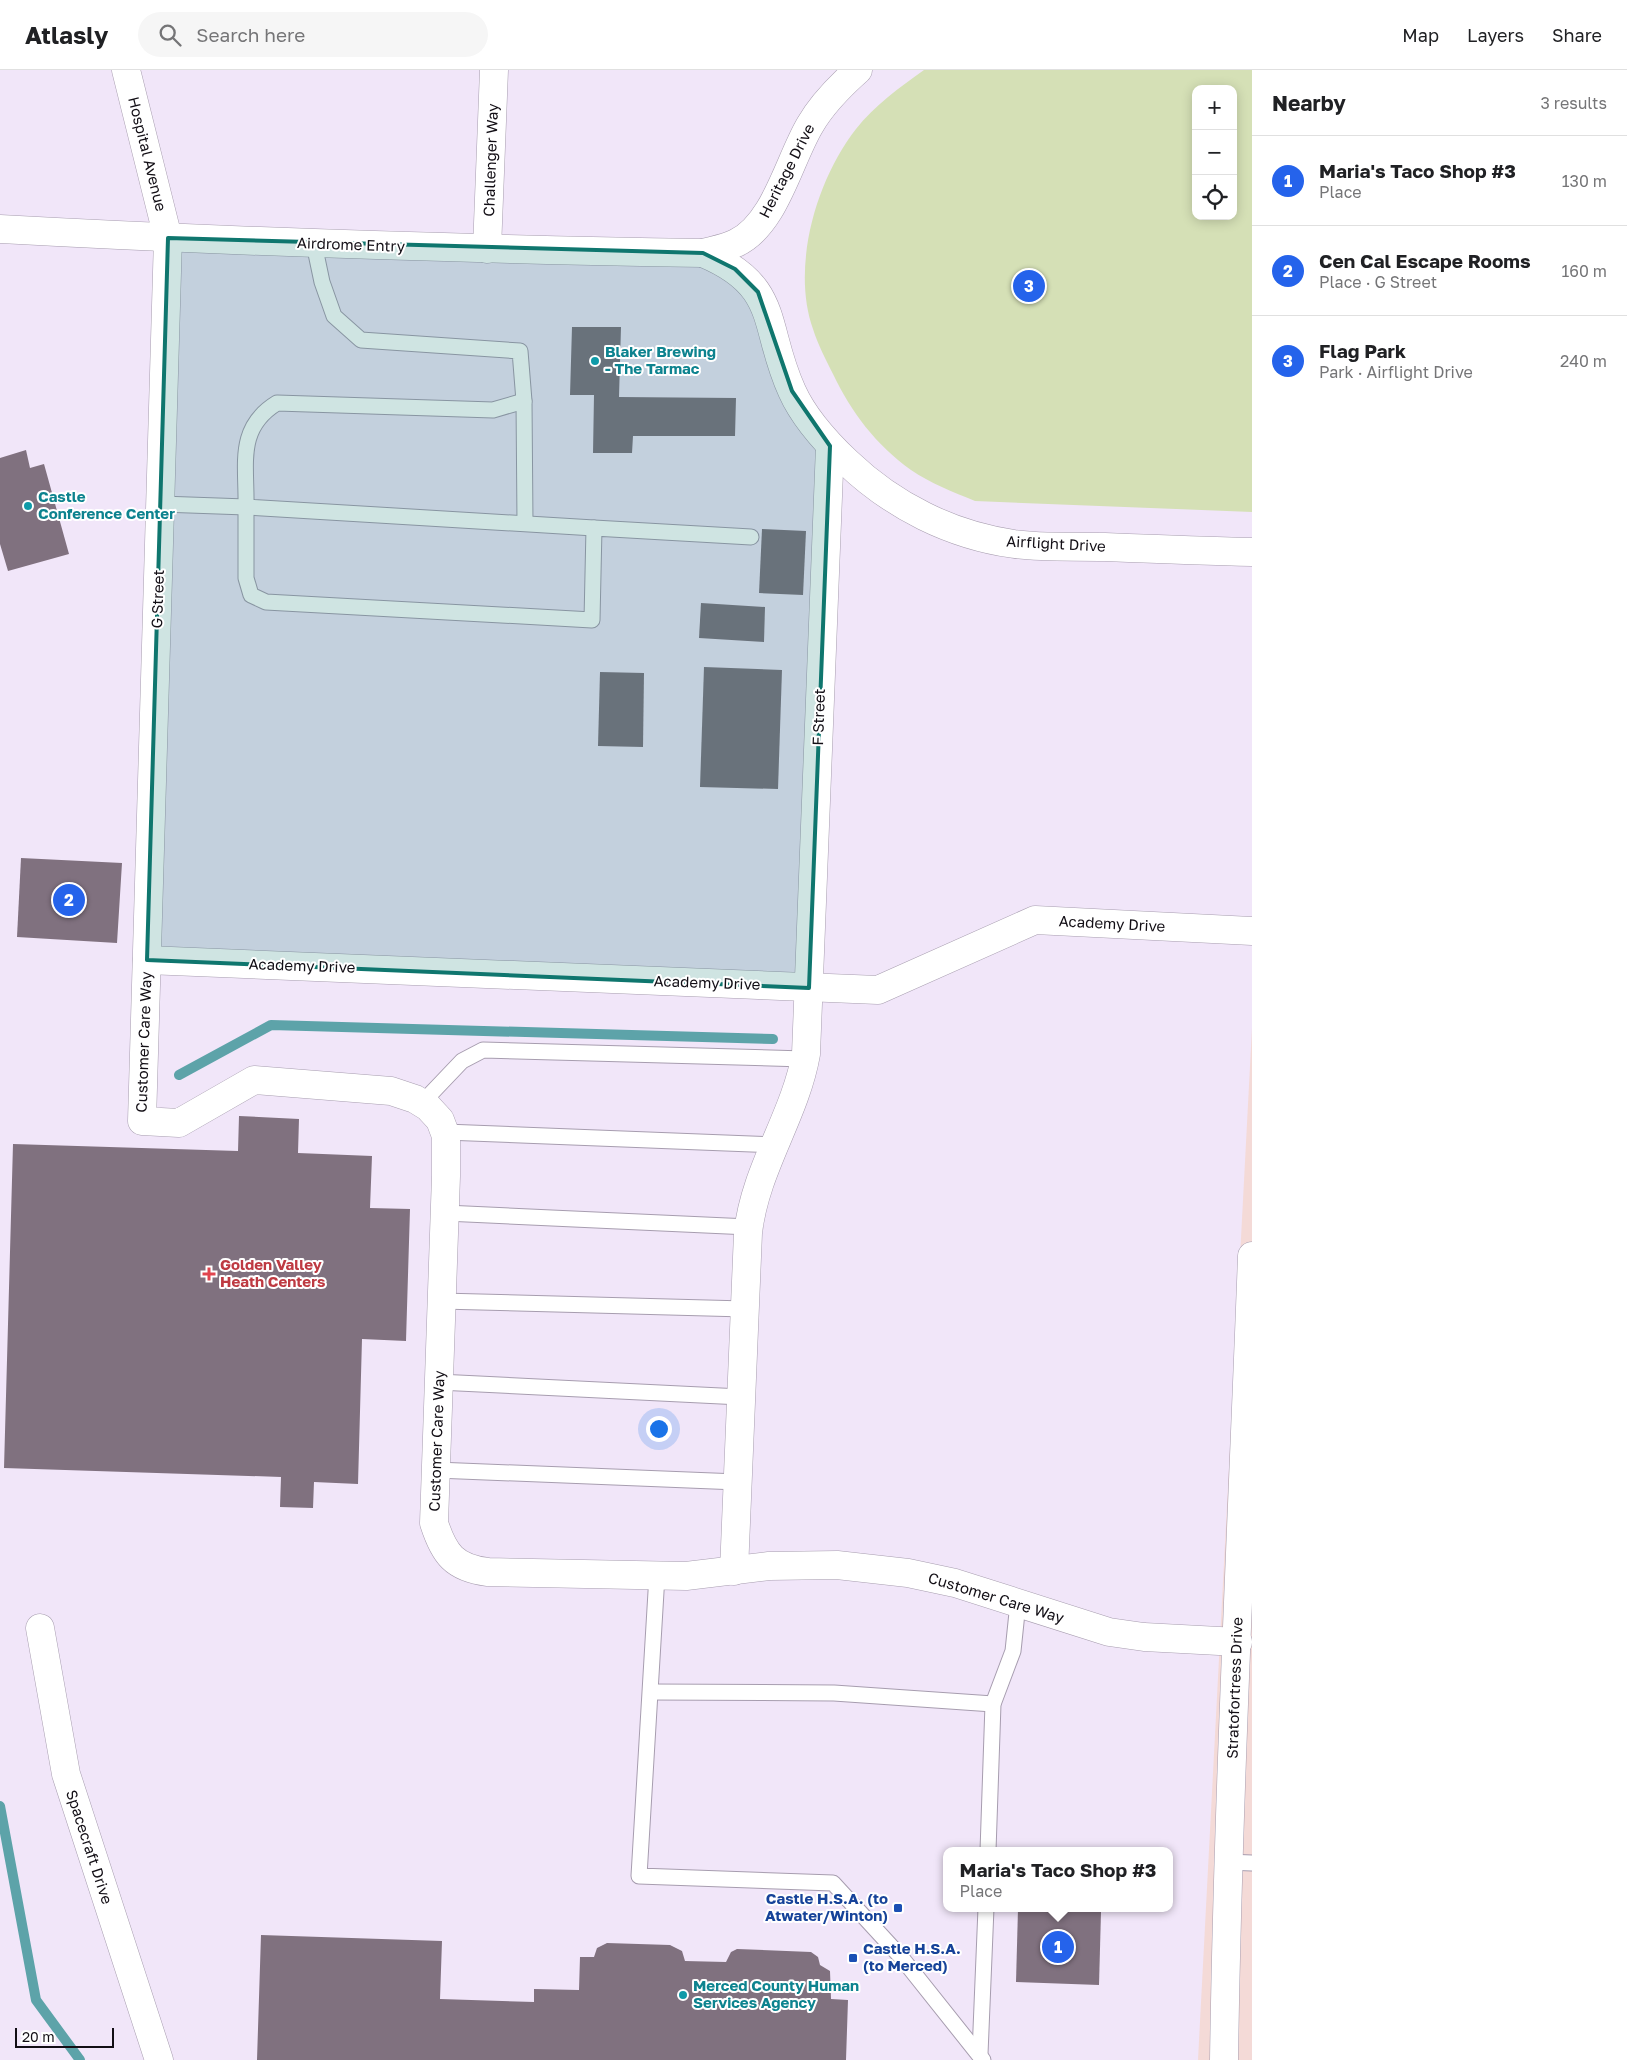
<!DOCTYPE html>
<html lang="en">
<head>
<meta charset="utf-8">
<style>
  :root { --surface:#fff; --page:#f6f6f6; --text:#202124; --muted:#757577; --line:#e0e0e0; --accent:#2563eb }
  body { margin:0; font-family:"Golos Text",sans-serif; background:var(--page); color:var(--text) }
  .controls { position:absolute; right:15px; top:15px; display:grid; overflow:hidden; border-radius:10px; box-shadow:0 2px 12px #0003 }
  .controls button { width:45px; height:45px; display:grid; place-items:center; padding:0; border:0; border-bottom:1px solid var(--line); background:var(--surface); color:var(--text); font:25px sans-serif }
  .scale { position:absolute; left:15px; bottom:12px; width:99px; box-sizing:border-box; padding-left:5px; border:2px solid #120e15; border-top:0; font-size:14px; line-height:18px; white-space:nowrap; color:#120e15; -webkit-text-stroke:4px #fff; paint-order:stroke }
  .you { position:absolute; left:658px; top:1358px; width:18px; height:18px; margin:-12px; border:4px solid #fff; border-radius:50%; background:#1a73e8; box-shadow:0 0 0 8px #1a73e833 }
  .badge { display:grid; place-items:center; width:32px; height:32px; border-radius:50%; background:var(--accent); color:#fff; font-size:16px; font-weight:700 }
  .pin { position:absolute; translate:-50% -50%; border:2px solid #fff; box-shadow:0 1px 5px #0006 }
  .popup { position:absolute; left:943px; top:1777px; width:230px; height:65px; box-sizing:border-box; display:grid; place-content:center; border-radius:10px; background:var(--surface); filter:drop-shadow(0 1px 4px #0005); font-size:16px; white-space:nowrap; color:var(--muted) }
  .popup b { font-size:19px; color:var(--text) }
  .popup::after { content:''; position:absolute; left:50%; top:100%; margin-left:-10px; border:10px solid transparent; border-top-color:var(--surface) }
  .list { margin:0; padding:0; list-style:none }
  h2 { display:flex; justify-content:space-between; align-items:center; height:65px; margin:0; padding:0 20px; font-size:21px }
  h2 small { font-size:16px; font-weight:400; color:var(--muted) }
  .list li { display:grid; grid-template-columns:32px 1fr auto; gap:15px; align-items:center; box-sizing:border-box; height:90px; padding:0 20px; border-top:1px solid var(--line) }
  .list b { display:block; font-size:19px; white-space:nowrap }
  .list p { margin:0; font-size:16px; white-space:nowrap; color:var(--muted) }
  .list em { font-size:16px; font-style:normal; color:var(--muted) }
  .icon { flex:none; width:28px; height:28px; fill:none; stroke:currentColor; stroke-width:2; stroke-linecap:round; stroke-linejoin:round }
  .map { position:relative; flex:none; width:1252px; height:1990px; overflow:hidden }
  header { display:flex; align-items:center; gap:30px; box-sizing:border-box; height:70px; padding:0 25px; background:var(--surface); border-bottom:1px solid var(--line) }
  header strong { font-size:24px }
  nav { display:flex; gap:28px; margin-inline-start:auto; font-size:18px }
  .search { width:350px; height:45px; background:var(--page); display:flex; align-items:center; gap:12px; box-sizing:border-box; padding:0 18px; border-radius:28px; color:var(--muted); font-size:19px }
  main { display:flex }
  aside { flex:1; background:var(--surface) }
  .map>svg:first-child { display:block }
  .industrial { fill:#f4dad7 }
  .green { fill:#d5e0b6; fill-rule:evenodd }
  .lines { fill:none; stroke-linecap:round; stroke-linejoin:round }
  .stream { stroke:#5da3a9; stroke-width:10 }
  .building { fill:#80717f }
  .lane-casing { stroke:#a79daf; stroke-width:17 }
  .street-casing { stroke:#a79daf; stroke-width:29 }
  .lane { stroke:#fff; stroke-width:15 }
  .street { stroke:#fff; stroke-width:28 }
  .marked { fill:#0f766e; fill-opacity:0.2; stroke:#0f766e; stroke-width:4; stroke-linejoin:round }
  .culture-dot { fill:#0f9aa8; stroke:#fff; stroke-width:2 }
  .health-dot { fill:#e0444e; stroke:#fff; stroke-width:2 }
  .transit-dot { fill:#1a4fb4; stroke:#fff; stroke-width:2 }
  .labels { text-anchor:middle; stroke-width:4; stroke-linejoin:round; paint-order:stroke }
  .street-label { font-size:15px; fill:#120e15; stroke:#fff }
  .culture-label { font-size:15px; font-weight:bold; fill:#0d838f; stroke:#fff; text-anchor:start }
  .health-label { font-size:15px; font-weight:bold; fill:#be3a42; stroke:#fff; text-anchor:start }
  .transit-label { font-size:15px; font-weight:bold; fill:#164399; stroke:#fff; text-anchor:end }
</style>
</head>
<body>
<header>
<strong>Atlasly</strong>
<div class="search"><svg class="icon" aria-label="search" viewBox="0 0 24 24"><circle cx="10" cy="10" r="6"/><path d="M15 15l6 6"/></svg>Search here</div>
<nav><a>Map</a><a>Layers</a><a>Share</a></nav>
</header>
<main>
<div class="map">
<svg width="1252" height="1990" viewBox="0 0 1252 1990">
  <rect width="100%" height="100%" fill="#f1e6f9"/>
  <polygon class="industrial" points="1252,958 1252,1990 1198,1990"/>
  <path class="green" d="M924,0H1252V442L975,431C953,422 930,413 911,400C876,375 851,342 833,304C826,290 818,275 813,259C791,197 816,110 856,59C874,36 900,17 924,0ZM1196,19H1233V146H1196Z"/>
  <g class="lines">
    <g class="stream">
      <polyline points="179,1005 271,955 773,969"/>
      <polyline points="0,1736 36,1930 80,1990"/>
    </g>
  </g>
  <g class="building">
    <polygon points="572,257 621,257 619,327 736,328 735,366 633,366 632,383 593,383 594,325 570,325"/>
    <polygon points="26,380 30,398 44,394 69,484 8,501 0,474 0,388"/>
    <polygon points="762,459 806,461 803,525 759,523"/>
    <polygon points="701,533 765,537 764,572 699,568"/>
    <polygon points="704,597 782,600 778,719 700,717"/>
    <polygon points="600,602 644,603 643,677 598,676"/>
    <polygon points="21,788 122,793 117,873 17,867"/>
    <polygon points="239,1046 299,1049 298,1083 372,1086 370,1138 410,1139 406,1271 362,1269 358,1414 314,1412 313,1438 280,1437 281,1407 4,1398 13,1074 238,1081"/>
    <polygon points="1018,1839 1101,1842 1099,1915 1016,1912"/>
    <polygon points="261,1865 442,1871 440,1929 534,1932 534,1919 579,1920 580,1887 594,1887 597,1878 607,1873 670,1875 682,1881 685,1891 726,1892 731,1882 737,1879 811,1882 818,1887 820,1895 830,1901 831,1929 848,1930 846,1990 257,1990"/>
  </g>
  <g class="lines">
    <g class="lane-casing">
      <g id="lane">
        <path d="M314,174L322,212L334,246L361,270L520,281L524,331L493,340L277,333C236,358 247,395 246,437L594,458"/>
        <polyline points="524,331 525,453"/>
        <polyline points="161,434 246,437 246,508 251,525 266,532 592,550 594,458 751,467"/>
        <polyline points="422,1033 462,991 483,980 805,989"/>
        <polyline points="445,1062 774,1075"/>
        <polyline points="445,1143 749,1157"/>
        <polyline points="441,1231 745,1239"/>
        <polyline points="438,1312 741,1327"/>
        <polyline points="436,1400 738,1412"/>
        <polyline points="657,1505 639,1806 833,1813 901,1887 983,1990"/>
        <polyline points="651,1622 834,1623 993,1634"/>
        <polyline points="988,1781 993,1634 1013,1581 1018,1533"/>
        <polyline points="1227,1792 1252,1793"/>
        <polyline points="980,1984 986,1838"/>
      </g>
    </g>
    <g class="street-casing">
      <g id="street">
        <path d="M126,0L168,168L142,1051L179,1053L254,1010L391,1021L415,1029L428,1037L440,1050L446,1066V1106L434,1453C444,1484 454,1498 488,1502L686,1506L769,1496L837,1495L908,1503L955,1513L1109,1562L1144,1567L1238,1572"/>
        <path d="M0,159C234,172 468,179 703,183C714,180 726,178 736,173C775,155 789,90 810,55C822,34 840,16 858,0"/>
        <polyline points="487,179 494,0"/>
        <path d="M703,183C782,216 762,256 792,321C804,348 826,372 847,392C893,436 951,465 1014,474C1043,478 1075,476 1105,477C1154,479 1203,481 1252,482"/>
        <polyline points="147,890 878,920 1035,850 1252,861"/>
        <path d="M734,1501L748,1163C755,1099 795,1046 806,984L830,376"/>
        <polyline points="40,1558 66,1704 159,1990"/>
        <path d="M1224,1990C1228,1722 1242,1454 1252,1186"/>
      </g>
    </g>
    <use href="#lane" class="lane"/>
    <use href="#street" class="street"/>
  </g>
  <path class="marked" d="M168,168L703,183L735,199L758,222L792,321L830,376L809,918L147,890Z"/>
  <g class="culture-dot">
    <circle cx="595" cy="291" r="5"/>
    <circle cx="28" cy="436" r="5"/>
    <circle cx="683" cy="1925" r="5"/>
  </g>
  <path class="health-dot" d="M206.5 1196.5h5v5h5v5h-5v5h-5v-5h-5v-5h5z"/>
  <g class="transit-dot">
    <rect x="893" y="1833" width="10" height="10" rx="2.5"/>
    <rect x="848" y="1883" width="10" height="10" rx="2.5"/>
  </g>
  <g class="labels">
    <g class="street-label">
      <text transform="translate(147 84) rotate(76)" y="5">Hospital Avenue</text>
      <text transform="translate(491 90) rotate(-88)" y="5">Challenger Way</text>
      <text transform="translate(787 101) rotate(-63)" y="5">Heritage Drive</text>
      <text transform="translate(351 175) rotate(2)" y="5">Airdrome Entry</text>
      <text transform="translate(1056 474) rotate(3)" y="5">Airflight Drive</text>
      <text transform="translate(158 529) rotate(-88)" y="5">G Street</text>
      <text transform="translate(819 647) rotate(-88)" y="5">F Street</text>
      <text transform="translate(1112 854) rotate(3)" y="5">Academy Drive</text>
      <text transform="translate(302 896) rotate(2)" y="5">Academy Drive</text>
      <text transform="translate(707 913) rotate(2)" y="5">Academy Drive</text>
      <text transform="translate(144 972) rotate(-88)" y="5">Customer Care Way</text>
      <text transform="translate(437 1371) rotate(-88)" y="5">Customer Care Way</text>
      <text transform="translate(996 1528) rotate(17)" y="5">Customer Care Way</text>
      <text transform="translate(1235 1618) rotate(-88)" y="5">Stratofortress Drive</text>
      <text transform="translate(89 1777) rotate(72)" y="5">Spacecraft Drive</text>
    </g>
    <g class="culture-label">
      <text x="605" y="287">Blaker Brewing<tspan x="605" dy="17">- The Tarmac</tspan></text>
      <text x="38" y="432">Castle<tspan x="38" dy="17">Conference Center</tspan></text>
      <text x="693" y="1921">Merced County Human<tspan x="693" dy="17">Services Agency</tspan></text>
    </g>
    <g class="health-label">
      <text x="220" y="1200">Golden Valley<tspan x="220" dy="17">Heath Centers</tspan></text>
    </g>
    <g class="transit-label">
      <text x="888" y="1834">Castle H.S.A. (to<tspan x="888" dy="17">Atwater/Winton)</tspan></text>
      <text x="863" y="1884" text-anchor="start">Castle H.S.A.<tspan x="863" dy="17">(to Merced)</tspan></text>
    </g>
  </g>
</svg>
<div class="controls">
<button>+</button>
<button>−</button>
<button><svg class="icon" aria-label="locate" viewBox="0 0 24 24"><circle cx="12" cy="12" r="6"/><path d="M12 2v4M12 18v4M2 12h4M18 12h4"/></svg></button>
</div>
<div class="scale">20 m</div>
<div class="you"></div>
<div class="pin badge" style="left:1058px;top:1877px">1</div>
<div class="popup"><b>Maria's Taco Shop #3</b>Place</div>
<div class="pin badge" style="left:69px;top:830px">2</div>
<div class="pin badge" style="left:1029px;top:216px">3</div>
</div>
<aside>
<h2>Nearby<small>3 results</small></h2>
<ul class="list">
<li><span class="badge">1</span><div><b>Maria's Taco Shop #3</b><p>Place</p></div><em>130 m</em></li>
<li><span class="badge">2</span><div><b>Cen Cal Escape Rooms</b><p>Place · G Street</p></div><em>160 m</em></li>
<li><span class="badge">3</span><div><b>Flag Park</b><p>Park · Airflight Drive</p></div><em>240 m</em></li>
</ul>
</aside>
</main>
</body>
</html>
